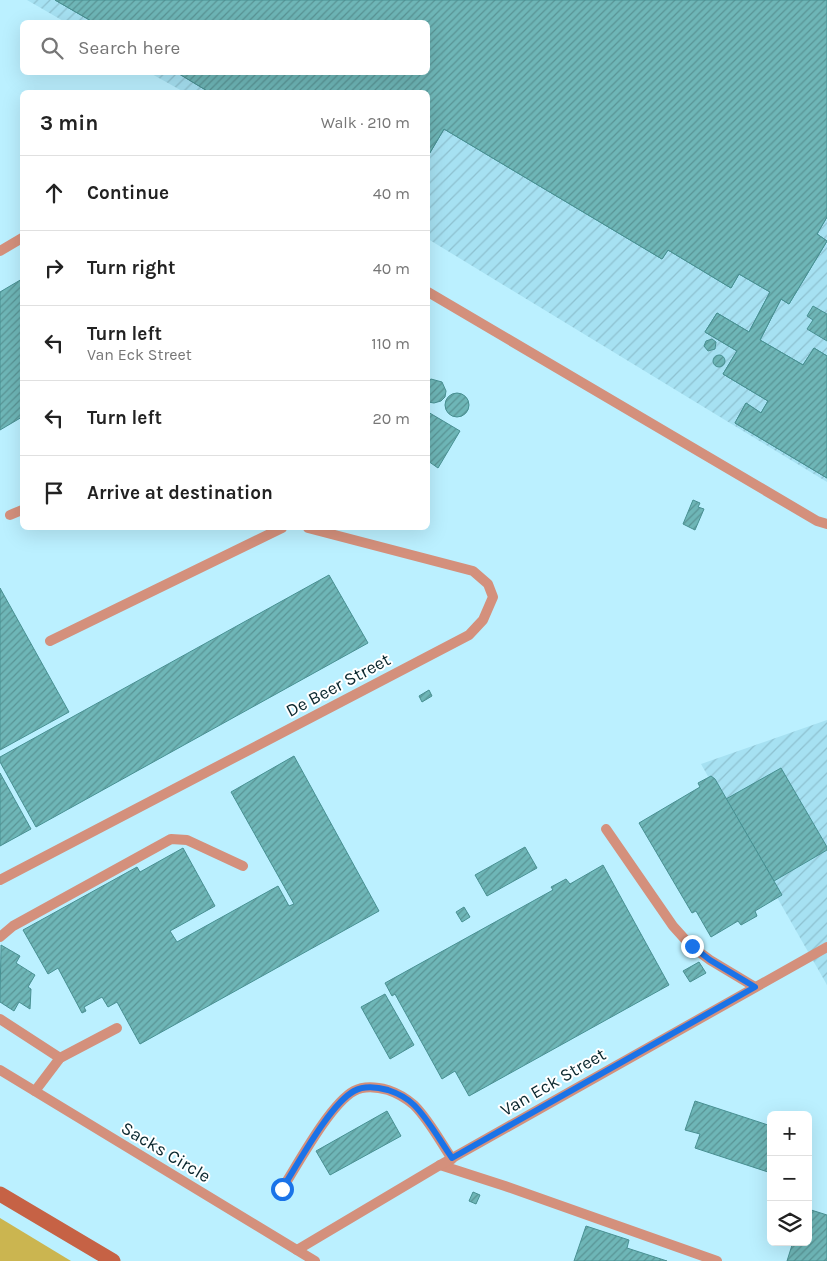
<!DOCTYPE html>
<html lang="en">
<head>
<meta charset="utf-8">
<style>
  :root { --surface:#fff; --page:#f6f6f6; --text:#222; --muted:#767676; --line:#e0e0e0 }
  body { margin:0; font-family:Karla,sans-serif; background:var(--page); color:var(--text) }
  .controls { position:absolute; right:15px; bottom:15px; display:grid; overflow:hidden; border-radius:8px; box-shadow:0 5px 20px #0002 }
  .controls button { width:45px; height:45px; display:grid; place-items:center; padding:0; border:0; border-bottom:1px solid var(--line); background:var(--surface); color:var(--text); font:25px sans-serif }
  .stop { position:absolute; width:15px; height:15px; margin:-11px; border:4px solid #1a73e8; border-radius:50%; background:#fff }
  .stop.end { background:#1a73e8; border-color:#fff; box-shadow:0 1px 5px #0008 }
  .list { margin:0; padding:0; list-style:none }
  h2 { display:flex; justify-content:space-between; align-items:center; height:65px; margin:0; padding:0 20px; font-size:21px }
  h2 small { font-size:16px; font-weight:400; color:var(--muted) }
  .list li { display:grid; grid-template-columns:32px 1fr auto; gap:15px; align-items:center; box-sizing:border-box; height:75px; padding:0 20px; border-top:1px solid var(--line) }
  .list b { display:block; font-size:19px; white-space:nowrap }
  .list p { margin:0; font-size:16px; white-space:nowrap; color:var(--muted) }
  .list em { font-size:16px; font-style:normal; color:var(--muted) }
  .icon { flex:none; width:28px; height:28px; fill:none; stroke:currentColor; stroke-width:2; stroke-linecap:round; stroke-linejoin:round }
  .map { position:relative; flex:none; width:827px; height:1261px; overflow:hidden }
  .search { position:absolute; background:var(--surface); box-shadow:0 5px 20px #0002; left:20px; top:20px; width:410px; height:55px; display:flex; align-items:center; gap:12px; box-sizing:border-box; padding:0 18px; border-radius:8px; color:var(--muted); font-size:19px }
  .panel { position:absolute; background:var(--surface); box-shadow:0 5px 20px #0002; left:20px; top:90px; width:410px; height:440px; border-radius:8px }
  .map>svg:first-child { display:block }
  .industrial { fill:url(#industrial-furrows) }
  .green { fill:#cbb550 }
  .building { fill:url(#building-hatch); stroke:#489092; fill-rule:evenodd }
  .lines { fill:none; stroke-linecap:round; stroke-linejoin:round }
  .lane { stroke:#d4907c; stroke-width:10 }
  .secondary { stroke:#c66245; stroke-width:15 }
  .route { stroke:#1a73e8; stroke-width:6 }
  .labels { text-anchor:middle; stroke-width:4; stroke-linejoin:round; paint-order:stroke }
  .street-label { font-size:18px; fill:#0a272e; stroke:#fff }
</style>
</head>
<body>
<div class="map">
<svg width="827" height="1261" viewBox="0 0 827 1261">
  <defs>
    <pattern id="industrial-furrows" width="10" height="10" patternUnits="userSpaceOnUse" patternTransform="scale(1.25)"><rect width="10" height="10" fill="#a6e1f2"/><path d="M-1 1l2-2M0 10L10 0M9 11l2-2" fill="none" stroke="#8ec1d0"/></pattern>
    <pattern id="building-hatch" width="6" height="6" patternUnits="userSpaceOnUse" patternTransform="scale(1.25)"><rect width="6" height="6" fill="#6eb6b7"/><path d="M-1 1l2-2M0 6l6-6M5 7l2-2" fill="none" stroke="#599495"/></pattern>
  </defs>
  <rect width="100%" height="100%" fill="#bbf0ff"/>
  <g class="industrial">
    <polygon points="27,0 827,0 827,482 428,239 428,92 184,92 150,73 428,72 428,22 65,22"/>
    <polygon points="827,720 827,985 701,764"/>
  </g>
  <polygon class="green" points="0,1218 71,1261 0,1261"/>
  <g class="building">
    <path d="M55,0H684L700,9L705,0H827V141L821,138L812,153L827,164V176L807,161L777,210L805,227L827,189V217L817,234L827,241L789,304L781,299L760,340L803,365L814,348L827,356V478L735,423L746,403L761,413L768,401L723,374L737,351L705,332L717,313L749,332L770,292L739,274L731,288L668,250L662,259L444,129L428,156V92H209L176,72H428V22H93ZM676,60L693,70L686,82L669,71Z"/>
    <polygon points="55,0 827,0 827,217 817,234 827,241 789,304 781,299 760,340 803,365 814,348 827,356 827,478 735,423 746,403 761,413 768,401 723,374 737,351 705,332 717,313 749,332 770,292 739,274 731,288 668,250 662,259 444,129 428,156 428,92 209,92 176,72 428,72 428,22 93,22"/>
    <polygon points="22,279 22,417 0,430 0,292"/>
    <polygon points="813,306 827,314 827,341 807,329 813,320 807,316"/>
    <polygon points="712,339 716,342 715,349 708,351 704,346 706,341"/>
    <circle cx="719" cy="361" r="6"/>
    <polygon points="431,379 442,382 446,391 445,397 441,401 434,403 428,402 428,381"/>
    <circle cx="457" cy="405" r="12"/>
    <polygon points="428,412 460,431 438,468 428,461"/>
    <polygon points="693,500 700,503 698,507 704,509 695,530 683,524"/>
    <polygon points="329,575 368,643 36,827 0,762 0,757"/>
    <polygon points="0,588 69,712 0,750"/>
    <polygon points="429,690 432,696 422,702 419,696"/>
    <polygon points="294,756 379,911 140,1044 117,1002 108,1007 102,997 84,1007 86,1011 82,1013 58,968 48,974 23,930 137,867 140,872 183,848 215,906 170,931 177,942 278,886 289,906 294,904 231,792"/>
    <polygon points="781,768 827,847 827,850 774,881 726,799"/>
    <polygon points="0,773 31,829 0,846"/>
    <polygon points="711,776 715,779 782,895 755,911 757,916 741,925 738,921 711,937 696,911 692,913 639,823 700,787 698,783"/>
    <polygon points="525,847 537,868 487,896 475,875"/>
    <polygon points="603,865 669,985 469,1096 455,1071 442,1079 395,994 392,996 385,983 553,890 551,887 566,879 570,884"/>
    <polygon points="464,907 470,917 462,922 456,912"/>
    <polygon points="1,945 20,956 16,963 35,975 28,987 31,989 30,1009 19,1002 14,1011 0,1002"/>
    <polygon points="699,962 706,973 690,982 683,971"/>
    <polygon points="385,994 414,1045 390,1059 361,1007"/>
    <polygon points="695,1101 771,1126 771,1173 695,1148 700,1134 685,1130"/>
    <polygon points="387,1111 401,1136 330,1175 316,1151"/>
    <polygon points="473,1192 480,1195 476,1204 469,1201"/>
    <polygon points="808,1209 827,1215 827,1261 787,1261 793,1242 808,1242"/>
    <polygon points="586,1226 629,1240 627,1248 667,1261 574,1261"/>
  </g>
  <g class="lines">
    <g class="lane">
      <polyline points="0,251 22,238"/>
      <polyline points="428,292 817,521 827,524"/>
      <polyline points="10,515 22,510"/>
      <polyline points="50,641 282,528"/>
      <polyline points="606,829 673,926 691,946 710,960 755,987"/>
      <polyline points="0,880 469,635 483,620 493,597 488,584 473,571 308,528"/>
      <polyline points="0,937 13,926 171,839 187,840 243,866"/>
      <polyline points="0,1019 60,1058"/>
      <polyline points="0,1070 315,1261"/>
      <polyline points="35,1091 60,1058 117,1028"/>
      <polyline points="440,1165 505,1186 717,1261"/>
      <path d="M282,1189C298,1164 330,1104 354,1091C365,1085 377,1087 388,1090C397,1093 407,1099 414,1105C429,1120 440,1141 452,1159"/>
      <polyline points="297,1250 440,1165 827,947"/>
    </g>
    <polyline class="secondary" points="0,1194 113,1261"/>
  </g>
  <g class="lines">
    <path class="route" d="M282,1189C298,1164 330,1104 354,1091C365,1085 377,1087 388,1090C397,1093 407,1098 414,1105C429,1120 440,1141 452,1158L755,987L710,960L692,946"/>
  </g>
  <g class="labels">
    <g class="street-label">
      <text transform="translate(338 685) rotate(-28)" y="6">De Beer Street</text>
      <text transform="translate(553 1082) rotate(-30)" y="6">Van Eck Street</text>
      <text transform="translate(166 1152) rotate(31)" y="6">Sacks Circle</text>
    </g>
  </g>
</svg>
<div class="controls">
<button>+</button>
<button>−</button>
<button><svg class="icon" aria-label="layers" viewBox="0 0 24 24"><path d="M12 4l9 5-9 5-9-5zM3 14l9 5 9-5"/></svg></button>
</div>
<div class="stop" style="left:282px;top:1189px"></div>
<div class="stop end" style="left:692px;top:946px"></div>
<div class="search"><svg class="icon" aria-label="search" viewBox="0 0 24 24"><circle cx="10" cy="10" r="6"/><path d="M15 15l6 6"/></svg>Search here</div>
<section class="panel">
<h2>3 min<small>Walk · 210 m</small></h2>
<ul class="list">
<li><svg class="icon" aria-label="ahead" viewBox="0 0 24 24"><path d="M12 20V5M6 11l6-6 6 6"/></svg><div><b>Continue</b></div><em>40 m</em></li>
<li><svg class="icon" aria-label="right" viewBox="0 0 24 24"><path d="M7 20v-9h11M14 6l5 5-5 5"/></svg><div><b>Turn right</b></div><em>40 m</em></li>
<li><svg class="icon" aria-label="left" viewBox="0 0 24 24"><path d="M17 20v-9H6M10 6l-5 5 5 5"/></svg><div><b>Turn left</b><p>Van Eck Street</p></div><em>110 m</em></li>
<li><svg class="icon" aria-label="left" viewBox="0 0 24 24"><path d="M17 20v-9H6M10 6l-5 5 5 5"/></svg><div><b>Turn left</b></div><em>20 m</em></li>
<li><svg class="icon" aria-label="arrive" viewBox="0 0 24 24"><path d="M6 21V4h12l-3 4 3 4H6"/></svg><div><b>Arrive at destination</b></div></li>
</ul>
</section>
</div>
</body>
</html>
